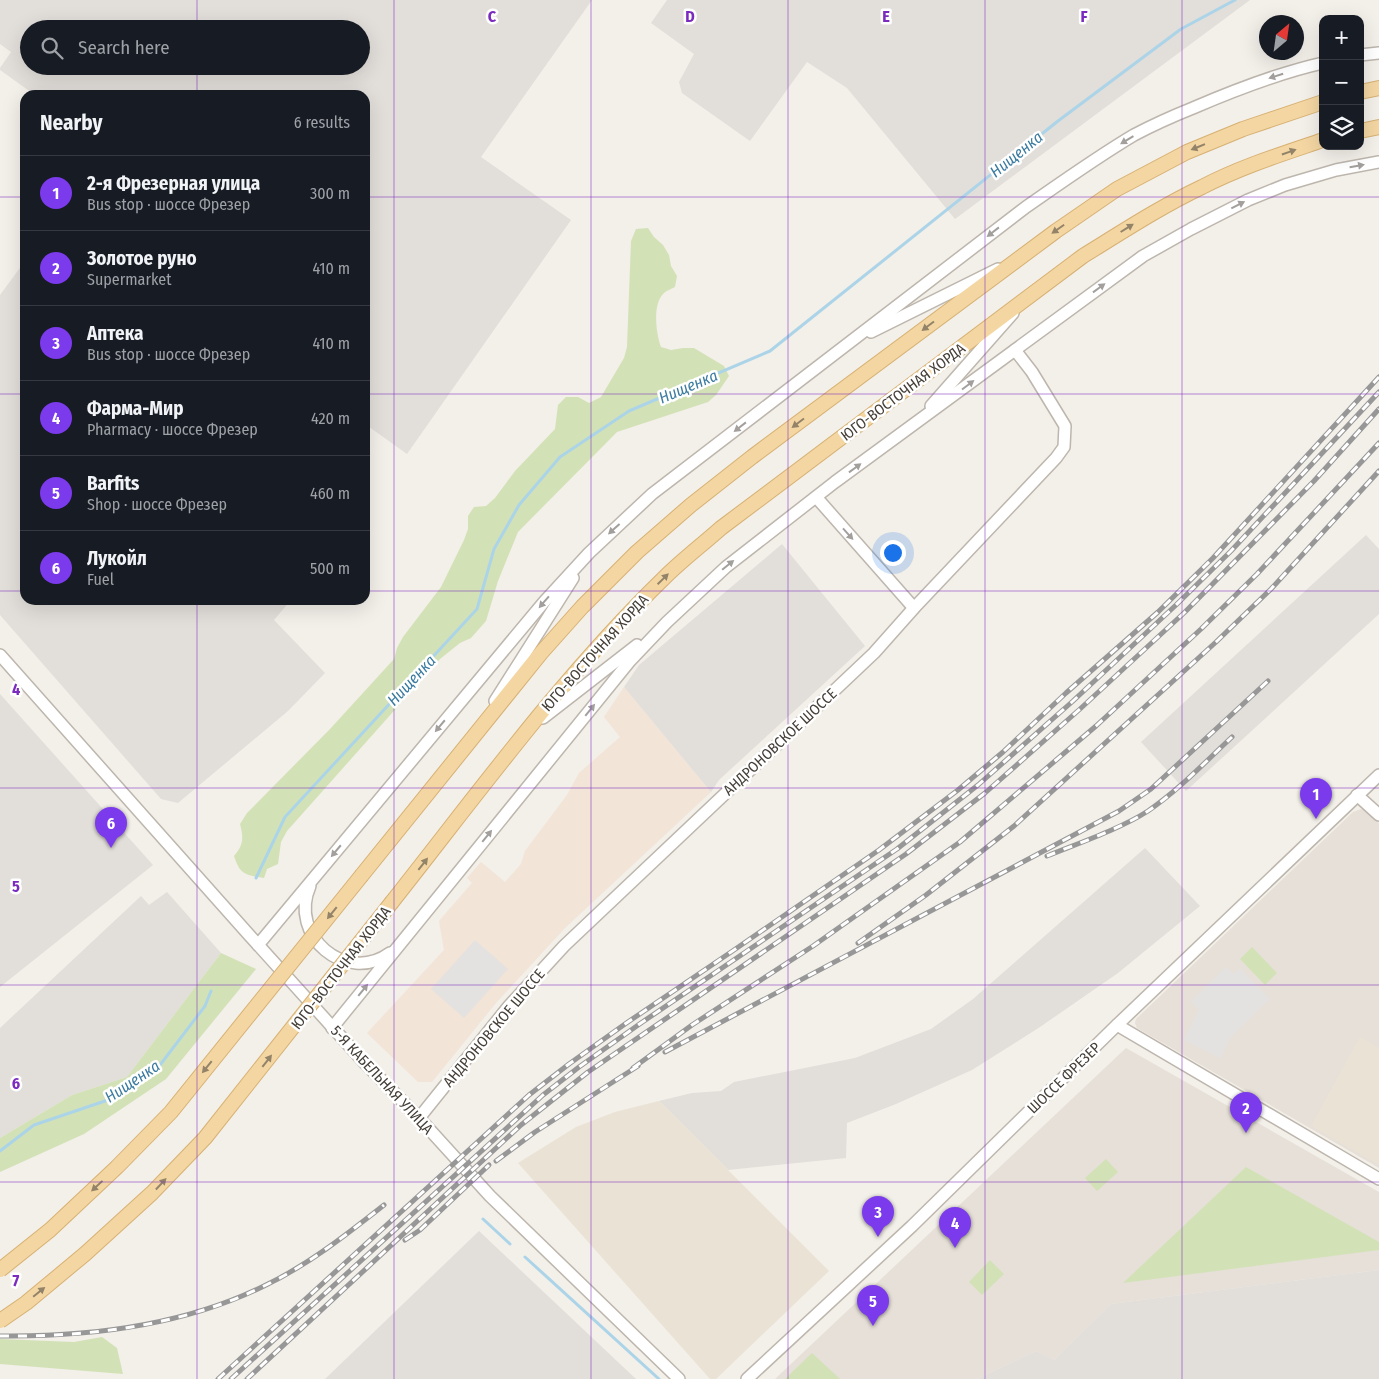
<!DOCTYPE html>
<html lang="en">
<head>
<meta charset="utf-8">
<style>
  :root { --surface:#171b24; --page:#242831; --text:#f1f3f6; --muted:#9ea1a6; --line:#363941; --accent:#7c3aed }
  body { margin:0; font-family:"Fira Sans Condensed",sans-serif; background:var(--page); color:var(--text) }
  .controls { position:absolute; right:15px; top:15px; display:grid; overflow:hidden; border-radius:10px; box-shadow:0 5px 20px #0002 }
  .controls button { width:45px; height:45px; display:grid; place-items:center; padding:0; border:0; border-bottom:1px solid var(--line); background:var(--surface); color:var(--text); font:25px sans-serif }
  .compass { position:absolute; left:1259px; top:15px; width:45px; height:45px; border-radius:50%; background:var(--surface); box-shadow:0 5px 20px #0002; rotate:29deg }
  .you { position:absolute; left:892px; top:552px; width:18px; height:18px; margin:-12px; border:4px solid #fff; border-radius:50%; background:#1a73e8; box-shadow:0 0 0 8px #1a73e833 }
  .badge { display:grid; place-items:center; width:32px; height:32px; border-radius:50%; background:var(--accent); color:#fff; font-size:16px; font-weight:700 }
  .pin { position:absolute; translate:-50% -41px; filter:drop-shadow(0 1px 2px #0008) }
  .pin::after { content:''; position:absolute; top:26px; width:18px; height:15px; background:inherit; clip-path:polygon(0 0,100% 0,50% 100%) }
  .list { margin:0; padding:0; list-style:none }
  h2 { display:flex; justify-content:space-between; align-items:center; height:65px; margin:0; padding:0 20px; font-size:21px }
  h2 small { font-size:16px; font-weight:400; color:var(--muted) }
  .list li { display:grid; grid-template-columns:32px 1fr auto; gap:15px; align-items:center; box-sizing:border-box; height:75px; padding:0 20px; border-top:1px solid var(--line) }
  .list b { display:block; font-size:19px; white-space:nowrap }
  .list p { margin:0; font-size:16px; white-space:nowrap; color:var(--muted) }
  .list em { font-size:16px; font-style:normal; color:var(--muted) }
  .icon { flex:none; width:28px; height:28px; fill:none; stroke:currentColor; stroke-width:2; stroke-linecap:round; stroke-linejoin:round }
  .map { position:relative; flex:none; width:1379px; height:1379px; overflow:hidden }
  .search { position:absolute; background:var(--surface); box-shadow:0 5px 20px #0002; left:20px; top:20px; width:350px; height:55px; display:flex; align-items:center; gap:12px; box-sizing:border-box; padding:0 18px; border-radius:28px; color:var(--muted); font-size:19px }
  .panel { position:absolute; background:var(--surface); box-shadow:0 5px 20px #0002; left:20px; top:90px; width:350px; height:515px; border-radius:15px }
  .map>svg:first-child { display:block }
  .residential { fill:#e6e0d8 }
  .commercial { fill:#f2e4d7 }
  .industrial { fill:#e2deda; fill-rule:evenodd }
  .education { fill:#eae2d5 }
  .green { fill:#d2e2b6 }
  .parking { fill:#e4e2e0 }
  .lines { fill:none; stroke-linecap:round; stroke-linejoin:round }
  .stream { stroke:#acd4e8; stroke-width:3 }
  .minor-casing { stroke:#bdb6ad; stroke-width:14 }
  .major-casing { stroke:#d7b173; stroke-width:16 }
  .minor { stroke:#fff; stroke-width:11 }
  .major { stroke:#f3d6a2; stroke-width:14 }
  .rail-casing { stroke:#979797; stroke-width:5 }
  .rail { stroke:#fff; stroke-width:3; stroke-dasharray:9; stroke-linecap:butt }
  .major-bridge-casing { stroke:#d7b173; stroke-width:16; stroke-linecap:butt }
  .major-bridge { stroke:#f3d6a2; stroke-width:14 }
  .oneway { fill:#a29f9c }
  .oneway2 { fill:#938368 }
  .grid { fill:none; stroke:#7b2cbf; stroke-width:1; stroke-opacity:0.55 }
  .labels { text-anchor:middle; stroke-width:5; stroke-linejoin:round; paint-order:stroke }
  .street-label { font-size:15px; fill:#453f38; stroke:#fff }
  .water-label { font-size:16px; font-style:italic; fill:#3b7b9f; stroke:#fff }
  .grid-label { font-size:16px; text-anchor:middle; font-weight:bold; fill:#7b2cbf; stroke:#fff; stroke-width:5; stroke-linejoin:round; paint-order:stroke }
</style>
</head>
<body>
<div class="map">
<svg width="1379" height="1379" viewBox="0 0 1379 1379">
  <rect width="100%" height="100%" fill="#f3efe9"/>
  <g class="residential">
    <polygon points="1361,809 1365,810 1379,823 1379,1168 1137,1028 1135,1023 1136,1019 1353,812"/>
    <polygon points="1126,1048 1379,1192 1379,1270 1111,1304 1054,1360 1036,1351 977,1379 775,1379"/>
  </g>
  <polygon class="commercial" points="624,687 711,792 565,928 496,1003 432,1082 418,1082 367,1033 444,950 439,921 472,883 467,878 481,862 505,882 521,864 525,851 567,795 579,773 620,737 604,717"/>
  <g class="industrial">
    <path d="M0,0H592L481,157L571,220L407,454L365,424V95H35L0,70V68L11,52L0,44ZM29,29H361V66H29Z"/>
    <polygon points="667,0 1250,0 955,219 847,88 807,62 750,141 682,93 679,82 694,54 651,23"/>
    <polygon points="25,261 25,600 291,600 274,620 325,673 288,711 178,803 161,799 0,615 0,295"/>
    <polygon points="1366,535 1379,549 1379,614 1186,791 1141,742"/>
    <polygon points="782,544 865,646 719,780 711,792 624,687 639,665"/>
    <polygon points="0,694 153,865 0,987"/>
    <polygon points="1145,848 1200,906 1118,973 1040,1027 972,1070 896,1104 847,1123 846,1158 728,1170 659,1101 692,1093 721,1091 734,1082 855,1058 931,1029 973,999"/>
    <polygon points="167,892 221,953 127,1077 72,1095 0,1138 0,1028 141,896 149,905"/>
    <polygon points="479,1231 636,1379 325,1379"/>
    <polygon points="1379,1270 1379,1379 977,1379 1036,1351 1054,1360 1111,1304"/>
  </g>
  <g class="education">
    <polygon points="1360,1037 1379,1048 1379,1165 1311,1126"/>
    <polygon points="659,1101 829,1271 716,1379 710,1379 518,1163 576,1127 615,1112"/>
  </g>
  <g class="green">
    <path d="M648,228L654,237L663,245L669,255L671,266L677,276L675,287C672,289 667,290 664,293C652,304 656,333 661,347L671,350L683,348H694L724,366L729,376L716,395L708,402L617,432L518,532L498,581L486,621L471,638L460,643L440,659L287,831L281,842L278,864L267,869L264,878C246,875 240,875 234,856C243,845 244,839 240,824L247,813L330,729L394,659L397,648L403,637L441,587L464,540L468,529V516L474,507L486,506L495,498L515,471L555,429L558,405L566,397H578L589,403L601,397L624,358L627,347L631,241L636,229Z"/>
    <polygon points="1252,947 1277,973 1265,985 1240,959"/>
    <polygon points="221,953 256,969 166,1079 84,1134 0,1172 0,1138 72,1095 127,1077"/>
    <polygon points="1106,1159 1118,1172 1097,1191 1085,1178"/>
    <polygon points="1246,1167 1379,1242 1379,1250 1123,1283"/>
    <polygon points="990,1260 1004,1274 982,1295 969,1282"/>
    <polygon points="102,1337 117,1348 123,1374 0,1364 0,1339 74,1342"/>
    <polygon points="812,1353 840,1379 785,1379"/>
  </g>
  <g class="parking">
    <polygon points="475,940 508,969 464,1018 431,989"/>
    <polygon points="1226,967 1234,974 1240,968 1270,999 1231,1037 1220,1058 1184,1040 1199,1010 1191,1001"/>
  </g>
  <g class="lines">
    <g class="stream">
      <polyline points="256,878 285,817 477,609 494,549 519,505 560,457 629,411 770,351 1058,121 1181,29 1235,0"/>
      <polyline points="0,1151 34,1125 105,1101 160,1065 205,1006 211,991"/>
      <polyline points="483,1219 510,1244"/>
      <polyline points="525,1257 659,1379"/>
    </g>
    <g class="minor-casing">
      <g id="minor">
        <polyline points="1360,55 1379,53"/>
        <polyline points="871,332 998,269"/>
        <polyline points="931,406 1013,313"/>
        <polyline points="816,497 914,608"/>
        <polyline points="0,655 250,936 363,1061 419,1118 490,1196 679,1379"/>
        <polyline points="495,701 573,578"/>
        <polyline points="543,718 637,645"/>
        <polyline points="1357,795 1379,815"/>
        <path d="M310,886C288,936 346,985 390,953"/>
        <path d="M258,945L544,602L589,553L652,494L1026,207C1062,182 1097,157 1134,135C1153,125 1173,116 1193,108C1235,90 1278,73 1323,63"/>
        <polyline points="1117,1025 1379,1179"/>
        <polyline points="332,1028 629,662 667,622 726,567 835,482 1143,256 1191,229 1248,200 1285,185 1336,170 1379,162"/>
        <polyline points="419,1118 509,1006 564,946 874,653 914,608 1056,458 1064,447 1065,426 1032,372 1015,350"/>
        <polyline points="747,1379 912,1226 1117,1025 1379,775"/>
      </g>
    </g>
    <g class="major-casing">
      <g id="major">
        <polyline points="1360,92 1379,88"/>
        <polyline points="1360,131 1379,127"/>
        <polyline points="362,875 541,653 582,607 637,552 691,505 752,457 1056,231 1117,189 1187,152 1243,129 1323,102"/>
        <path d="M392,902C479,792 563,676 664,578C682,560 702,545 721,528L1083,256C1122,232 1160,207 1202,187C1240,167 1282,154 1323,140"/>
      </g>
    </g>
    <use href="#minor" class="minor"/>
    <use href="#major" class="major"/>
    <g class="rail-casing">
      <g id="rail">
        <path d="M1047,856C1079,843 1120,829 1148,811C1179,790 1205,762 1232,737"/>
        <polyline points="858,943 926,895 1014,826 1216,642 1271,589 1379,471"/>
        <polyline points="665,1052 1119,811 1151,789 1268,681"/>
        <polyline points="633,1068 692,1025 813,946 960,842 1096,726 1201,629 1257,574 1379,443"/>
        <polyline points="496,1161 535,1132 638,1066"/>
        <polyline points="405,1240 420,1230 489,1165"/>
        <path d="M0,1336C89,1337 183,1326 264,1286C308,1265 346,1235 384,1205"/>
        <polyline points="218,1379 529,1095 569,1064 625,1024 734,950 879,850 958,790 1003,752 1066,693 1158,612 1213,558 1379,377"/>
        <polyline points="231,1379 543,1095 579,1067 641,1023 897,849 978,785 1073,701 1176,605 1231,551 1379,392"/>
        <polyline points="247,1379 521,1125 588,1072 906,854 985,793 1080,709 1185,612 1314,481 1379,409"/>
      </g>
    </g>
    <use href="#rail" class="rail"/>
    <g class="major-bridge-casing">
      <g id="major-bridge">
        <polyline points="0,1270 50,1230 117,1167 171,1112 362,875"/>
        <polyline points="0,1321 26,1303 85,1254 152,1193 205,1138 392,902"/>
      </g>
    </g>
    <use href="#major-bridge" class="major-bridge"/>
  </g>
  <defs><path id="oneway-solid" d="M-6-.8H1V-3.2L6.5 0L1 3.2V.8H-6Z" transform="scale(1.25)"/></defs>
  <g class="oneway">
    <use href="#oneway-solid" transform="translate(1276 76) rotate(163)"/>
    <use href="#oneway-solid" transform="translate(1127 140) rotate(149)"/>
    <use href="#oneway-solid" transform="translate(1357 166) rotate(-10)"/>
    <use href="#oneway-solid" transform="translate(1238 205) rotate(-27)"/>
    <use href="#oneway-solid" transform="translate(993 232) rotate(142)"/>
    <use href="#oneway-solid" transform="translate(1099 288) rotate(-36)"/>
    <use href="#oneway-solid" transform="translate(968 385) rotate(-37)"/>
    <use href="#oneway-solid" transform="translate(740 427) rotate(142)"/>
    <use href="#oneway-solid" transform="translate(855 468) rotate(-36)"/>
    <use href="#oneway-solid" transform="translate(614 529) rotate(138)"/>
    <use href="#oneway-solid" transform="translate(848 534) rotate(48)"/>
    <use href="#oneway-solid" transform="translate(728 565) rotate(-39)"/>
    <use href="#oneway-solid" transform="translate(544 602) rotate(131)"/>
    <use href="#oneway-solid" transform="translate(590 710) rotate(-51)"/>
    <use href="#oneway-solid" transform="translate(440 726) rotate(130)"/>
    <use href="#oneway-solid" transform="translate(487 836) rotate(-51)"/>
    <use href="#oneway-solid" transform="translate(336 851) rotate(130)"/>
    <use href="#oneway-solid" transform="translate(363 990) rotate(-51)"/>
  </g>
  <g class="oneway2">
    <use href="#oneway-solid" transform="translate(1198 147) rotate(158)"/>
    <use href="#oneway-solid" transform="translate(1289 152) rotate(-19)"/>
    <use href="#oneway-solid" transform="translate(1127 228) rotate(-32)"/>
    <use href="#oneway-solid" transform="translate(1058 229) rotate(145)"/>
    <use href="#oneway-solid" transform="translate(928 326) rotate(143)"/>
    <use href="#oneway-solid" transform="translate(798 423) rotate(143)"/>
    <use href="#oneway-solid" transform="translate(663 579) rotate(-44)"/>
    <use href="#oneway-solid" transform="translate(423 864) rotate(-52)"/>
    <use href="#oneway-solid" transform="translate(332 913) rotate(129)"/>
    <use href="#oneway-solid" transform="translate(267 1061) rotate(-52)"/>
    <use href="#oneway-solid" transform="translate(207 1067) rotate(129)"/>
    <use href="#oneway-solid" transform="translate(161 1184) rotate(-47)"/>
    <use href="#oneway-solid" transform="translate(97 1186) rotate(137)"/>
    <use href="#oneway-solid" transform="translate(39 1292) rotate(-39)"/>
  </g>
  <path class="grid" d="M197,0V29M394,0V1379M591,0V1379M788,0V1379M985,0V1379M1182,0V1379M197,66V95M0,197H25M365,197H1379M0,394H25M365,394H1379M0,591H25M365,591H1379M197,600V1379M0,788H1379M0,985H1379M0,1182H1379"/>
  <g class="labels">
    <g class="street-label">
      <text transform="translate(903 392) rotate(-37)" y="5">ЮГО-ВОСТОЧНАЯ ХОРДА</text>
      <text transform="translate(595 653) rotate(-48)" y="5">ЮГО-ВОСТОЧНАЯ ХОРДА</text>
      <text transform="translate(780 742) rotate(-43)" y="5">АНДРОНОВСКОЕ ШОССЕ</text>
      <text transform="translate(341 968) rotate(-52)" y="5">ЮГО-ВОСТОЧНАЯ ХОРДА</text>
      <text transform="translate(494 1028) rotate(-50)" y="5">АНДРОНОВСКОЕ ШОССЕ</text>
      <text transform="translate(1064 1078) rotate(-44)" y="5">ШОССЕ ФРЕЗЕР</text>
      <text transform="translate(382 1080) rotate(47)" y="5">5-Я КАБЕЛЬНАЯ УЛИЦА</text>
    </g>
    <g class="water-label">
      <text transform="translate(1016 154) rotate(-39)" y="6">Нищенка</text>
      <text transform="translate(688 386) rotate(-23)" y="6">Нищенка</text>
      <text transform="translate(411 680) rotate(-47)" y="6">Нищенка</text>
      <text transform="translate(132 1081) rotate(-34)" y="6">Нищенка</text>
    </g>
  </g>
  <g class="grid-label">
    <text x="492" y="22">C</text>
    <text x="690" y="22">D</text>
    <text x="886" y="22">E</text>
    <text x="1084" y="22">F</text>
    <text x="16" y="695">4</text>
    <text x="16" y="892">5</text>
    <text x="16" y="1089">6</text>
    <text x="16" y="1286">7</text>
  </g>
</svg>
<div class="controls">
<button>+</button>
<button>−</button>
<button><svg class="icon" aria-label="layers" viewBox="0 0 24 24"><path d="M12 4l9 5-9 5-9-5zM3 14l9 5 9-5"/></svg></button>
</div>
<svg class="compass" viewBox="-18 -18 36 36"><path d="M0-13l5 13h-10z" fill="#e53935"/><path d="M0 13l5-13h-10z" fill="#9ea1a6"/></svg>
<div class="you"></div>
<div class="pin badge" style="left:1316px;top:819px">1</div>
<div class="pin badge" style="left:1246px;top:1133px">2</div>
<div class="pin badge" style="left:878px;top:1237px">3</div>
<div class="pin badge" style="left:955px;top:1248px">4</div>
<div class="pin badge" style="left:873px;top:1326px">5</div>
<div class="pin badge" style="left:111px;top:848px">6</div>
<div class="search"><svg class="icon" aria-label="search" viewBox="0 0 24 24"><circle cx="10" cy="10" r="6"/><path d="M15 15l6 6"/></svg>Search here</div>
<section class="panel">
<h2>Nearby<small>6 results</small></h2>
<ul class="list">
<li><span class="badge">1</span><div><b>2-я Фрезерная улица</b><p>Bus stop · шоссе Фрезер</p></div><em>300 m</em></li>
<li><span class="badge">2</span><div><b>Золотое руно</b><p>Supermarket</p></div><em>410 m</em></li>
<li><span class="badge">3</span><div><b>Аптека</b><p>Bus stop · шоссе Фрезер</p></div><em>410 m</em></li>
<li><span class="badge">4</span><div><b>Фарма-Мир</b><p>Pharmacy · шоссе Фрезер</p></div><em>420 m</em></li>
<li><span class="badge">5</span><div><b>Barfits</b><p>Shop · шоссе Фрезер</p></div><em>460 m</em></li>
<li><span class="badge">6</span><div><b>Лукойл</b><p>Fuel</p></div><em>500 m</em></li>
</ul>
</section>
</div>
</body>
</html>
